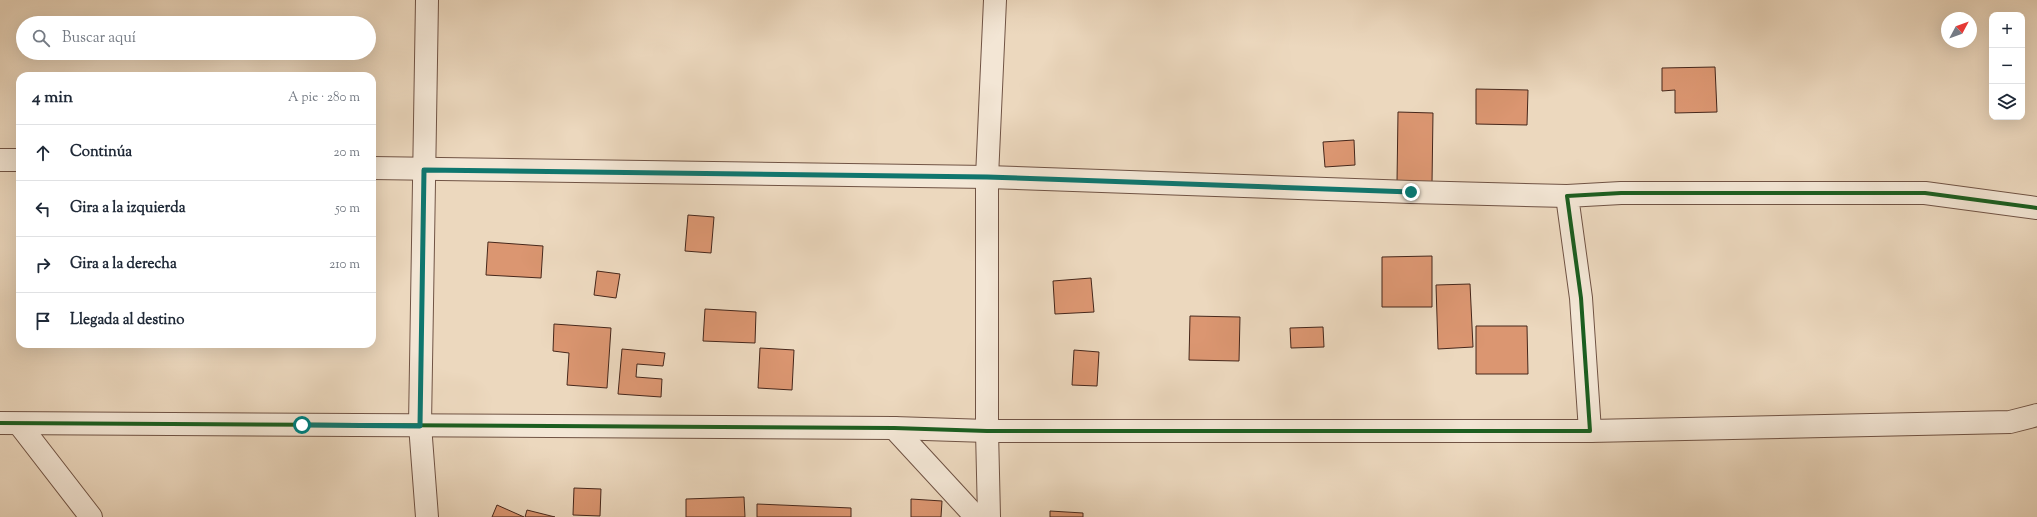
<!DOCTYPE html>
<html lang="es">
<head>
<meta charset="utf-8">
<style>
  :root { --surface:#fff; --page:#f6f6f7; --text:#1f2937; --muted:#747a83; --line:#e0e1e3 }
  body { margin:0; font-family:"Sorts Mill Goudy",serif; background:var(--page); color:var(--text) }
  .controls { position:absolute; right:12px; top:12px; display:grid; overflow:hidden; border-radius:8px; box-shadow:0 4px 16px #0002 }
  .controls button { width:36px; height:36px; display:grid; place-items:center; padding:0; border:0; border-bottom:1px solid var(--line); background:var(--surface); color:var(--text); font:20px sans-serif }
  .compass { position:absolute; left:1941px; top:12px; width:36px; height:36px; border-radius:50%; background:var(--surface); box-shadow:0 4px 16px #0002; rotate:49deg }
  .stop { position:absolute; width:12px; height:12px; margin:-9px; border:3px solid #0f766e; border-radius:50%; background:#fff }
  .stop.end { background:#0f766e; border-color:#fff; box-shadow:0 1px 4px #0008 }
  .list { margin:0; padding:0; list-style:none }
  h2 { display:flex; justify-content:space-between; align-items:center; height:52px; margin:0; padding:0 16px; font-size:17px }
  h2 small { font-size:13px; font-weight:400; color:var(--muted) }
  .list li { display:grid; grid-template-columns:26px 1fr auto; gap:12px; align-items:center; box-sizing:border-box; height:56px; padding:0 16px; border-top:1px solid var(--line) }
  .list b { display:block; font-size:15px; white-space:nowrap }
  .list em { font-size:13px; font-style:normal; color:var(--muted) }
  .icon { flex:none; width:22px; height:22px; fill:none; stroke:currentColor; stroke-width:2; stroke-linecap:round; stroke-linejoin:round }
  .map { position:relative; flex:none; width:2037px; height:517px; overflow:hidden }
  .search { position:absolute; background:var(--surface); box-shadow:0 4px 16px #0002; left:16px; top:16px; width:360px; height:44px; display:flex; align-items:center; gap:10px; box-sizing:border-box; padding:0 14px; border-radius:22px; color:var(--muted); font-size:15px }
  .panel { position:absolute; background:var(--surface); box-shadow:0 4px 16px #0002; left:16px; top:72px; width:360px; height:276px; border-radius:12px }
  .map>svg:first-child { display:block }
  .building { fill:#db9671; stroke:#46271b }
  .lines { fill:none; stroke-linecap:round; stroke-linejoin:round }
  .minor-casing { stroke:#705344; stroke-width:24 }
  .minor { stroke:#f3e6d5; stroke-width:22 }
  .cycleway-casing { stroke:#f3e6d5; stroke-width:6 }
  .cycleway { stroke:#1b5e20; stroke-width:4 }
  .route { stroke:#0f766e; stroke-width:5 }
</style>
</head>
<body>
<div class="map">
<svg width="2037" height="517" viewBox="0 0 2037 517">
  <rect width="100%" height="100%" fill="#ecd8be"/>
  <filter id="stains"><feTurbulence type="fractalNoise" baseFrequency=".005" numOctaves="4"/><feColorMatrix values="0 0 0 0 .2 0 0 0 0 .09 0 0 0 0 .02 0 0 0 .5 -.17"/></filter>
  <radialGradient id="worn" r=".72"><stop offset=".6" stop-color="#630" stop-opacity="0"/><stop offset="1" stop-color="#630" stop-opacity=".3"/></radialGradient>
  <g class="building">
    <polygon points="1715,67 1717,112 1675,113 1675,90 1662,91 1662,68"/>
    <polygon points="1476,89 1528,90 1527,125 1476,124"/>
    <polygon points="1398,112 1433,113 1432,183 1397,182"/>
    <polygon points="1354,140 1355,165 1325,167 1323,142"/>
    <polygon points="688,215 714,217 711,253 685,251"/>
    <polygon points="488,242 543,246 541,278 486,275"/>
    <polygon points="1432,256 1432,307 1382,307 1382,257"/>
    <polygon points="597,271 620,274 616,298 594,295"/>
    <polygon points="1091,278 1094,312 1055,314 1053,281"/>
    <polygon points="1470,284 1473,347 1438,349 1436,285"/>
    <polygon points="705,309 756,312 755,343 703,341"/>
    <polygon points="1190,316 1240,317 1239,361 1189,360"/>
    <polygon points="554,324 611,328 607,388 567,385 569,353 553,351"/>
    <polygon points="1476,326 1527,326 1528,374 1476,374"/>
    <polygon points="1323,327 1324,347 1291,348 1290,328"/>
    <polygon points="760,348 794,350 792,390 758,388"/>
    <polygon points="622,349 665,353 663,366 637,364 636,377 662,379 661,397 618,394"/>
    <polygon points="1074,350 1099,352 1097,386 1072,385"/>
    <polygon points="574,488 601,489 600,516 573,515"/>
    <polygon points="744,497 745,517 686,517 686,499"/>
    <polygon points="911,499 942,501 941,517 911,517"/>
    <polygon points="757,504 851,508 851,517 757,517"/>
    <polygon points="497,505 524,517 492,517"/>
    <polygon points="527,510 555,517 525,517"/>
    <polygon points="1050,511 1083,513 1083,517 1050,517"/>
  </g>
  <g class="lines">
    <g class="minor-casing">
      <g id="minor">
        <polyline points="0,160 20,160"/>
        <polyline points="372,168 987,177 1411,192 1567,196"/>
        <polyline points="0,423 894,428 987,431 1590,431 1581,298 1567,196 1621,193 1925,193 2037,208"/>
        <polyline points="19,424 91,517"/>
        <polyline points="894,428 976,517"/>
        <polyline points="1590,431 2010,422 2037,415"/>
        <polyline points="427,517 420,425 427,0"/>
        <polyline points="989,517 987,431 987,177 995,0"/>
      </g>
    </g>
    <use href="#minor" class="minor"/>
    <g class="cycleway-casing">
      <polyline id="cycleway" points="0,423 894,428 987,431 1590,431 1581,298 1567,196 1621,193 1925,193 2037,208"/>
    </g>
    <use href="#cycleway" class="cycleway"/>
  </g>
  <g class="lines">
    <polyline class="route" points="302,425 420,426 424,170 987,177 1411,192"/>
  </g>
  <rect width="100%" height="100%" filter="url(#stains)"/>
  <rect width="100%" height="100%" fill="url(#worn)"/>
</svg>
<div class="controls">
<button>+</button>
<button>−</button>
<button><svg class="icon" aria-label="layers" viewBox="0 0 24 24"><path d="M12 4l9 5-9 5-9-5zM3 14l9 5 9-5"/></svg></button>
</div>
<svg class="compass" viewBox="-18 -18 36 36"><path d="M0-13l5 13h-10z" fill="#e53935"/><path d="M0 13l5-13h-10z" fill="#747a83"/></svg>
<div class="stop" style="left:302px;top:425px"></div>
<div class="stop end" style="left:1411px;top:192px"></div>
<div class="search"><svg class="icon" aria-label="search" viewBox="0 0 24 24"><circle cx="10" cy="10" r="6"/><path d="M15 15l6 6"/></svg>Buscar aquí</div>
<section class="panel">
<h2>4 min<small>A pie · 280 m</small></h2>
<ul class="list">
<li><svg class="icon" aria-label="ahead" viewBox="0 0 24 24"><path d="M12 20V5M6 11l6-6 6 6"/></svg><div><b>Continúa</b></div><em>20 m</em></li>
<li><svg class="icon" aria-label="left" viewBox="0 0 24 24"><path d="M17 20v-9H6M10 6l-5 5 5 5"/></svg><div><b>Gira a la izquierda</b></div><em>50 m</em></li>
<li><svg class="icon" aria-label="right" viewBox="0 0 24 24"><path d="M7 20v-9h11M14 6l5 5-5 5"/></svg><div><b>Gira a la derecha</b></div><em>210 m</em></li>
<li><svg class="icon" aria-label="arrive" viewBox="0 0 24 24"><path d="M6 21V4h12l-3 4 3 4H6"/></svg><div><b>Llegada al destino</b></div></li>
</ul>
</section>
</div>
</body>
</html>
